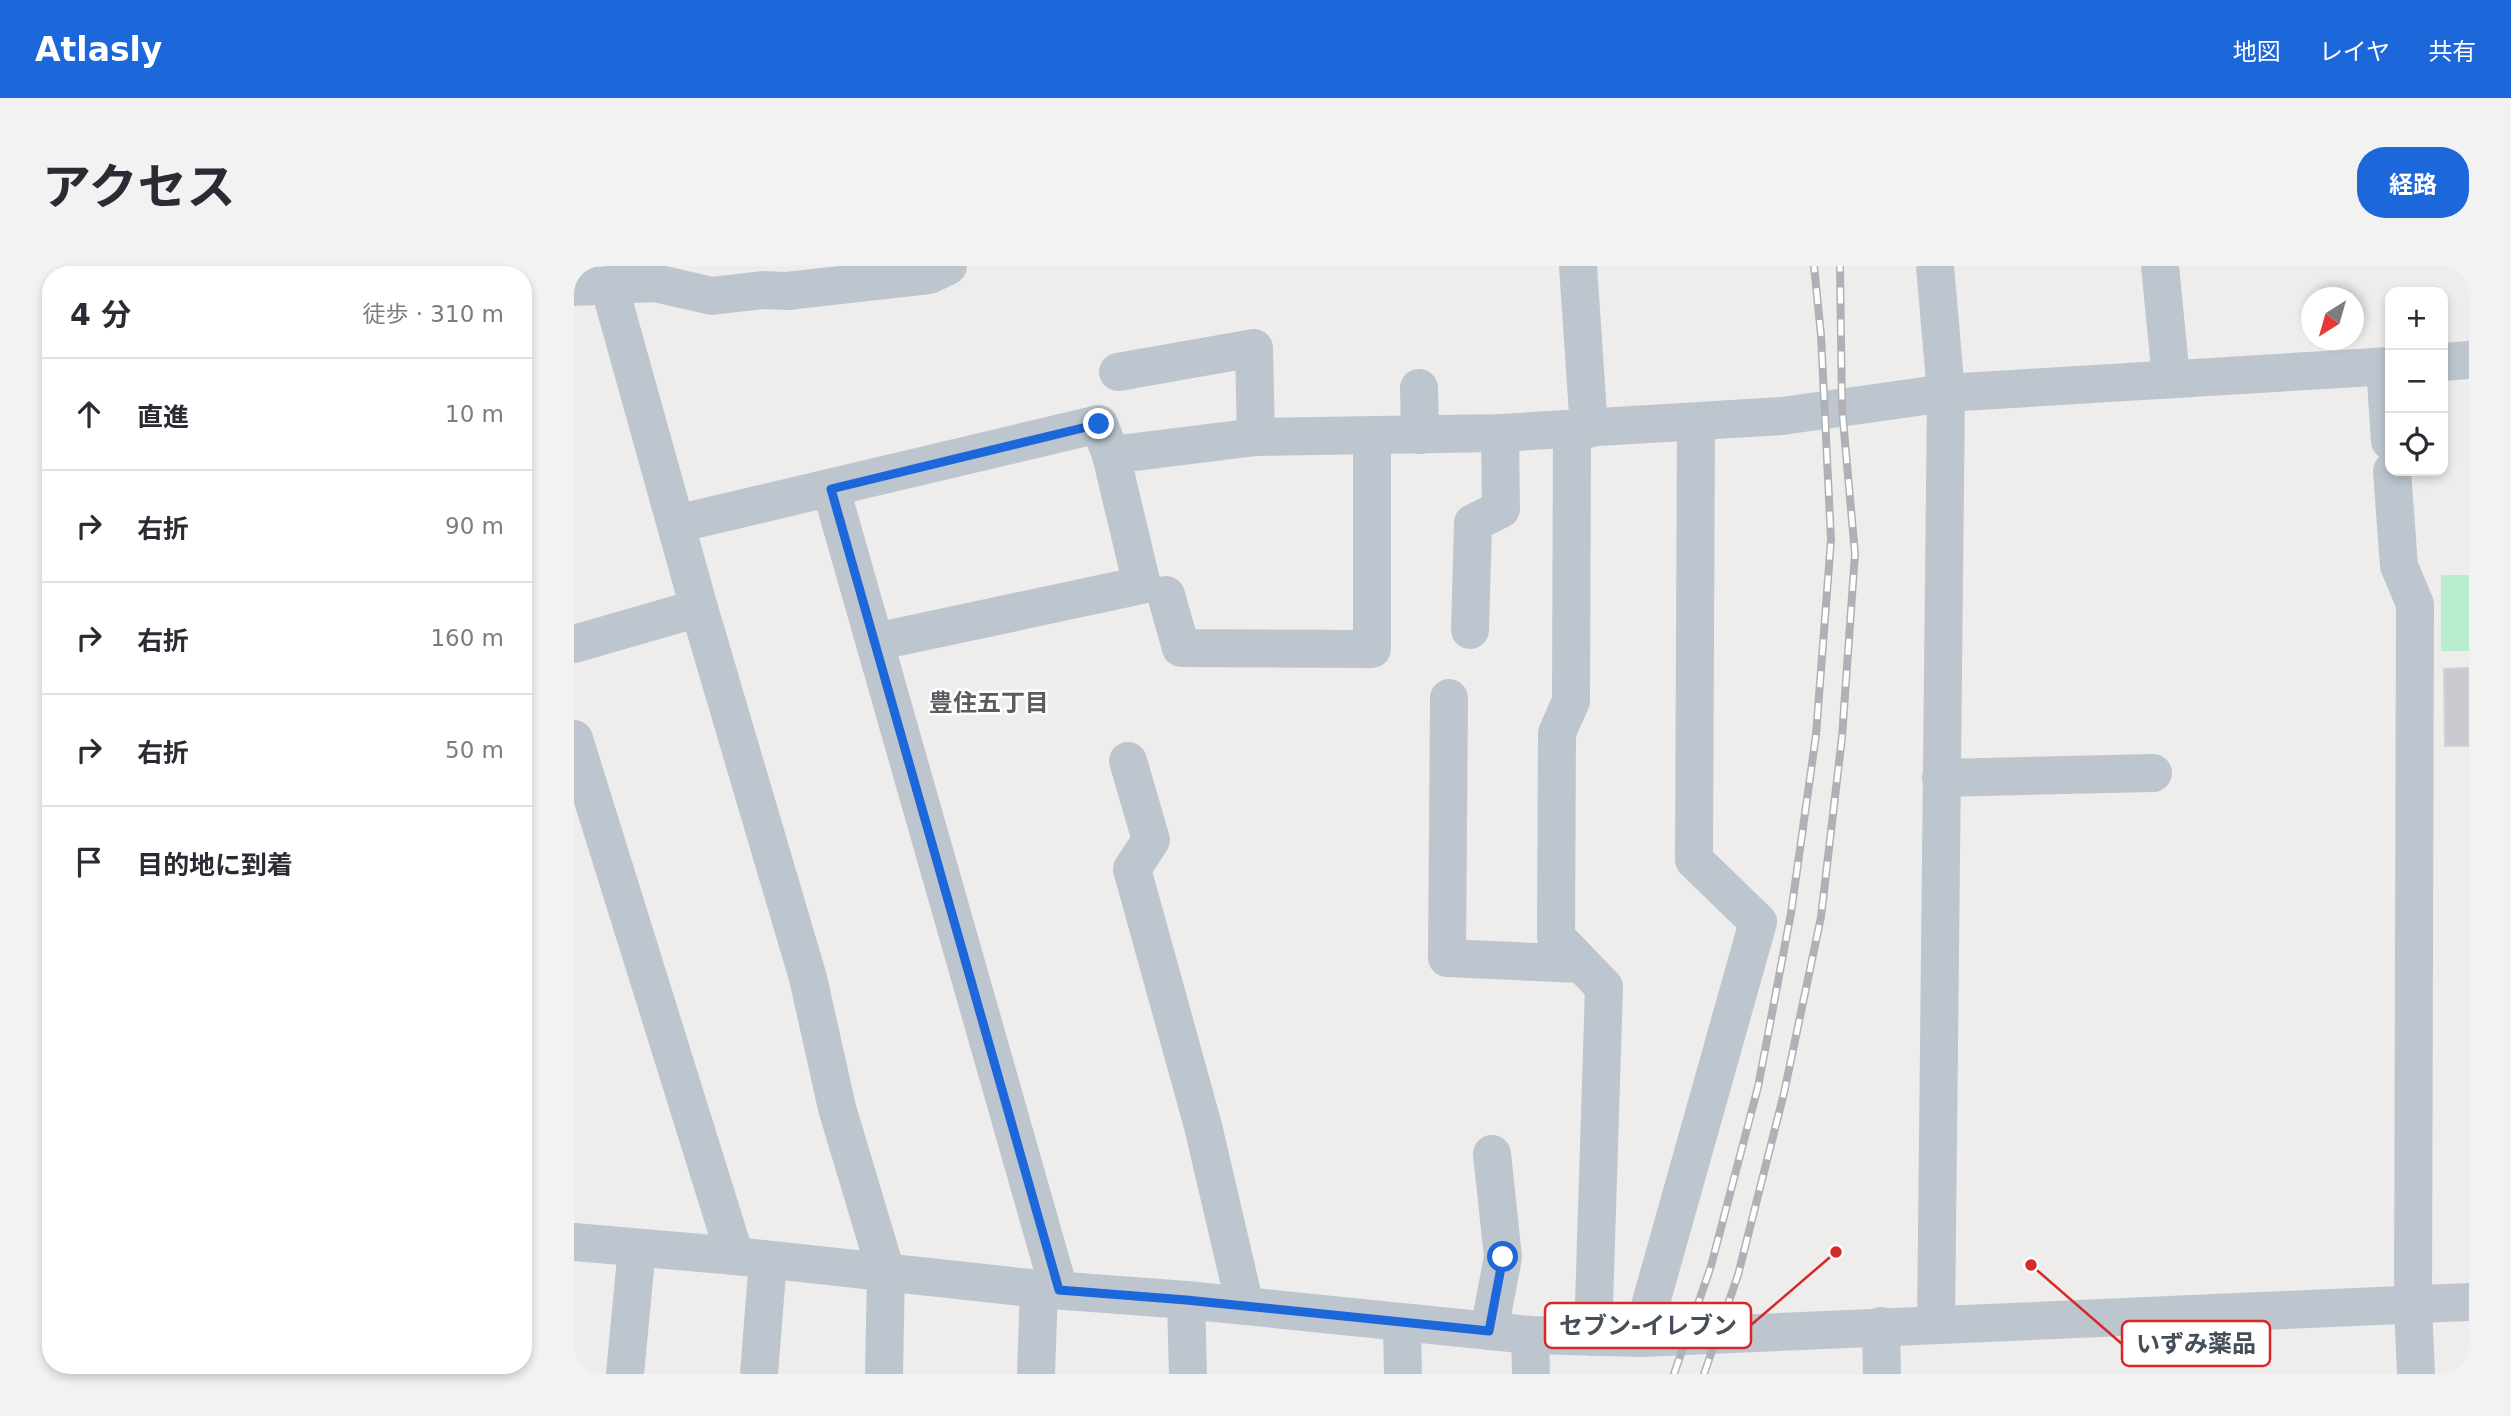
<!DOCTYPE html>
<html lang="ja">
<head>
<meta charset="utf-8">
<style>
  :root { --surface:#fff; --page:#f2f2f3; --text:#2b2b33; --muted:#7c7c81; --line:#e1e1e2; --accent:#1c67da }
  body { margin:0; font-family:"DejaVu Sans","Noto Sans JP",sans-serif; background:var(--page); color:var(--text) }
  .controls { position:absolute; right:21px; top:21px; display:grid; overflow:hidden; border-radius:14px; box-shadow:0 4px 10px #0003 }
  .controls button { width:63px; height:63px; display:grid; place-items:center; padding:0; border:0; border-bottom:2px solid var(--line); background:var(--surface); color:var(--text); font:35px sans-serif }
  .compass { position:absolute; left:1727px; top:21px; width:63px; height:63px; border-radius:50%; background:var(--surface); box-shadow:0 4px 10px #0003; rotate:217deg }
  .stop { position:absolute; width:21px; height:21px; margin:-16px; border:5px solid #1c67da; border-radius:50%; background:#fff }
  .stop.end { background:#1c67da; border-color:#fff; box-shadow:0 2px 7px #0008 }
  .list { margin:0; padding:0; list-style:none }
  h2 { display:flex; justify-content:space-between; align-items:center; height:91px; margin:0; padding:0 28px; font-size:30px }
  h2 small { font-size:23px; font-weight:400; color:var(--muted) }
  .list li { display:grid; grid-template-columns:46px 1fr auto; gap:21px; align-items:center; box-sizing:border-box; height:112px; padding:0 28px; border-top:2px solid var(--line) }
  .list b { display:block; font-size:26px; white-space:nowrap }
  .list em { font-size:23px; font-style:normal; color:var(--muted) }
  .icon { flex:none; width:38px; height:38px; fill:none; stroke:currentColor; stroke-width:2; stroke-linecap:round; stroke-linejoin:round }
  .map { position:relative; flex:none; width:1895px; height:1108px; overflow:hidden; border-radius:28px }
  header { display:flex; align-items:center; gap:42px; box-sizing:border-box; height:98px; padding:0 35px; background:var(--accent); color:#fff }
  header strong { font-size:33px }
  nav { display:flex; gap:38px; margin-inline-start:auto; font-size:24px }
  .intro { display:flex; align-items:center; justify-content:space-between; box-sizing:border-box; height:168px; padding:0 42px }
  h1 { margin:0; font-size:49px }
  .button { padding:18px 32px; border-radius:28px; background:var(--accent); color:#fff; font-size:24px; font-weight:700 }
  main { display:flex; gap:42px; padding:0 42px }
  aside { flex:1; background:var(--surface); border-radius:28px; box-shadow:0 4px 10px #0003 }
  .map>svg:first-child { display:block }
  .green { fill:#baedd0 }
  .building { fill:#c9cbd1; stroke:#d0d2d8; stroke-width:2 }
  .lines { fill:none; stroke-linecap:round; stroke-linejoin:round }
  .minor { stroke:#bdc6cf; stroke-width:38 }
  .rail-casing { stroke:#afb1b7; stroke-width:8 }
  .rail { stroke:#fff; stroke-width:5; stroke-dasharray:16; stroke-linecap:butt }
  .route { stroke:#1c67da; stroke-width:9 }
  .labels { text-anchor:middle; stroke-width:5; stroke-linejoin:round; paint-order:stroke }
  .neighbourhood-label { font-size:24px; font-weight:bold; fill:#595d61; stroke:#fff }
  .leader { fill:none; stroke:#d62828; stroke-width:2.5 }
  .callout-dot { fill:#d62828; stroke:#fff; stroke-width:2.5 }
  .callout { fill:#fff; stroke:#d62828; stroke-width:2.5 }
  .callout-label { font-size:24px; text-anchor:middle; font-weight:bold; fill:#454f59 }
</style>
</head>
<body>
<header>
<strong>Atlasly</strong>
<nav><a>地図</a><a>レイヤ</a><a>共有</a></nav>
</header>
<div class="intro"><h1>アクセス</h1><a class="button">経路</a></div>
<main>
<aside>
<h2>4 分<small>徒歩 · 310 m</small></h2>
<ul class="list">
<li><svg class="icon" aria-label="ahead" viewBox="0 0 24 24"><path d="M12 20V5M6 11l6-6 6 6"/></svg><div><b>直進</b></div><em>10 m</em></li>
<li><svg class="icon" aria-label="right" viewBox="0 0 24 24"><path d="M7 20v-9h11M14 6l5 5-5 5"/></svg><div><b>右折</b></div><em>90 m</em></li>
<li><svg class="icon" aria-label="right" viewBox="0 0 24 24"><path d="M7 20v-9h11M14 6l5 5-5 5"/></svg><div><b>右折</b></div><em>160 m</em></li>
<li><svg class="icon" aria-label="right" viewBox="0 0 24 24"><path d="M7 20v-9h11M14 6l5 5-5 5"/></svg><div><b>右折</b></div><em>50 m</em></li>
<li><svg class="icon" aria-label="arrive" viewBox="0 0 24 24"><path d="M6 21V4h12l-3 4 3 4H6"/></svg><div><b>目的地に到着</b></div></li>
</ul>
</aside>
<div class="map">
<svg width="1895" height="1108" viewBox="0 0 1895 1108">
  <rect width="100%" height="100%" fill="#efecec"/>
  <rect class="green" x="1867" y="309" width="28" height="76"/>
  <polygon class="building" points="1895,402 1895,480 1871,480 1870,403"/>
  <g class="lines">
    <g class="minor">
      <polyline points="1004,0 1015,163"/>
      <polyline points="1361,0 1372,127 1362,1059"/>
      <polyline points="1586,0 1597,112"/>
      <polyline points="35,19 125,342 234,712 263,842 312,1006 310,1108"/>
      <polyline points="0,21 81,17 138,30 188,24 213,25 355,9 374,0"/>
      <polyline points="1869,96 1895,94"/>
      <polyline points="1811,100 1816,175"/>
      <polyline points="544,106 680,82 682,171"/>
      <polyline points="845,122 846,169"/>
      <polyline points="998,164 997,435 983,467 982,671 1030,721 1019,1071"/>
      <polyline points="1818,205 1825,300 1841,338 1839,1039 1842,1108"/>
      <polyline points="257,223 485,1024"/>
      <polyline points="102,258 525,158 537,189"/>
      <polyline points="592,329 607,382 798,383 798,170"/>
      <polyline points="896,364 899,257 927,243 926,167"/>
      <polyline points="301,376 568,319 537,189 682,171 926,167 1208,150 1372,127 1816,100"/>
      <polyline points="0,378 125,342"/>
      <polyline points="875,432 873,692 1007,698"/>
      <polyline points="0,473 161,990"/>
      <polyline points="554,495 577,574 558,603 629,860 671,1040"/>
      <polyline points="1367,512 1579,507"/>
      <polyline points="0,976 161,990 465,1023 612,1034 956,1069 1067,1072 1895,1036"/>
      <polyline points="612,1034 614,1108"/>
      <polyline points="828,1057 829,1108"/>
      <polyline points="1307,1060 1308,1108"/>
      <polyline points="915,1065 929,991 918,888"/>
      <polyline points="956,1069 957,1108"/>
      <polyline points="1067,1072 1184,656 1120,594 1122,156"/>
      <polyline points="51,1108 63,982"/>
      <polyline points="185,1108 194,994"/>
      <polyline points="462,1108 465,1023"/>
    </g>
    <g class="rail-casing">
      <g id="rail">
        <polyline points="1100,1108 1137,1000 1184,821 1217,647 1242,469 1257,274 1247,69 1240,0"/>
        <polyline points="1130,1108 1164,1009 1210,827 1247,651 1268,471 1281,288 1268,142 1266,0"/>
      </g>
    </g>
    <use href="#rail" class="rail"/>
  </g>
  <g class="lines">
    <polyline class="route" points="525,158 257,223 485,1024 612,1034 915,1065 929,991"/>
  </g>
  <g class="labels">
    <g class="neighbourhood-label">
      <text x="415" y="445">豊住五丁目</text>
    </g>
  </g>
  <path class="leader" d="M1262 986L1177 1059M1457 999L1548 1078"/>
  <g class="callout-dot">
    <circle cx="1262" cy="986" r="7"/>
    <circle cx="1457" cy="999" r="7"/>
  </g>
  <g class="callout">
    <rect x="971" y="1037" width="206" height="45" rx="7"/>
    <rect x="1548" y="1055" width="148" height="45" rx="7"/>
  </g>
  <g class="callout-label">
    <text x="1074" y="1068">セブン-イレブン</text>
    <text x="1622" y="1086">いずみ薬品</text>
  </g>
</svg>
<div class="controls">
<button>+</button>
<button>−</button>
<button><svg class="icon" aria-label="locate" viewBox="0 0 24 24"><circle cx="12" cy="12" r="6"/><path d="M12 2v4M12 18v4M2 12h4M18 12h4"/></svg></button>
</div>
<svg class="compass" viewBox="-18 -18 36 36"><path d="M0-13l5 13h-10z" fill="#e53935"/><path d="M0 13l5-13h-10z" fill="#7c7c81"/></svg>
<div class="stop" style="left:929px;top:991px"></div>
<div class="stop end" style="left:525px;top:158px"></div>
</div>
</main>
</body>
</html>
